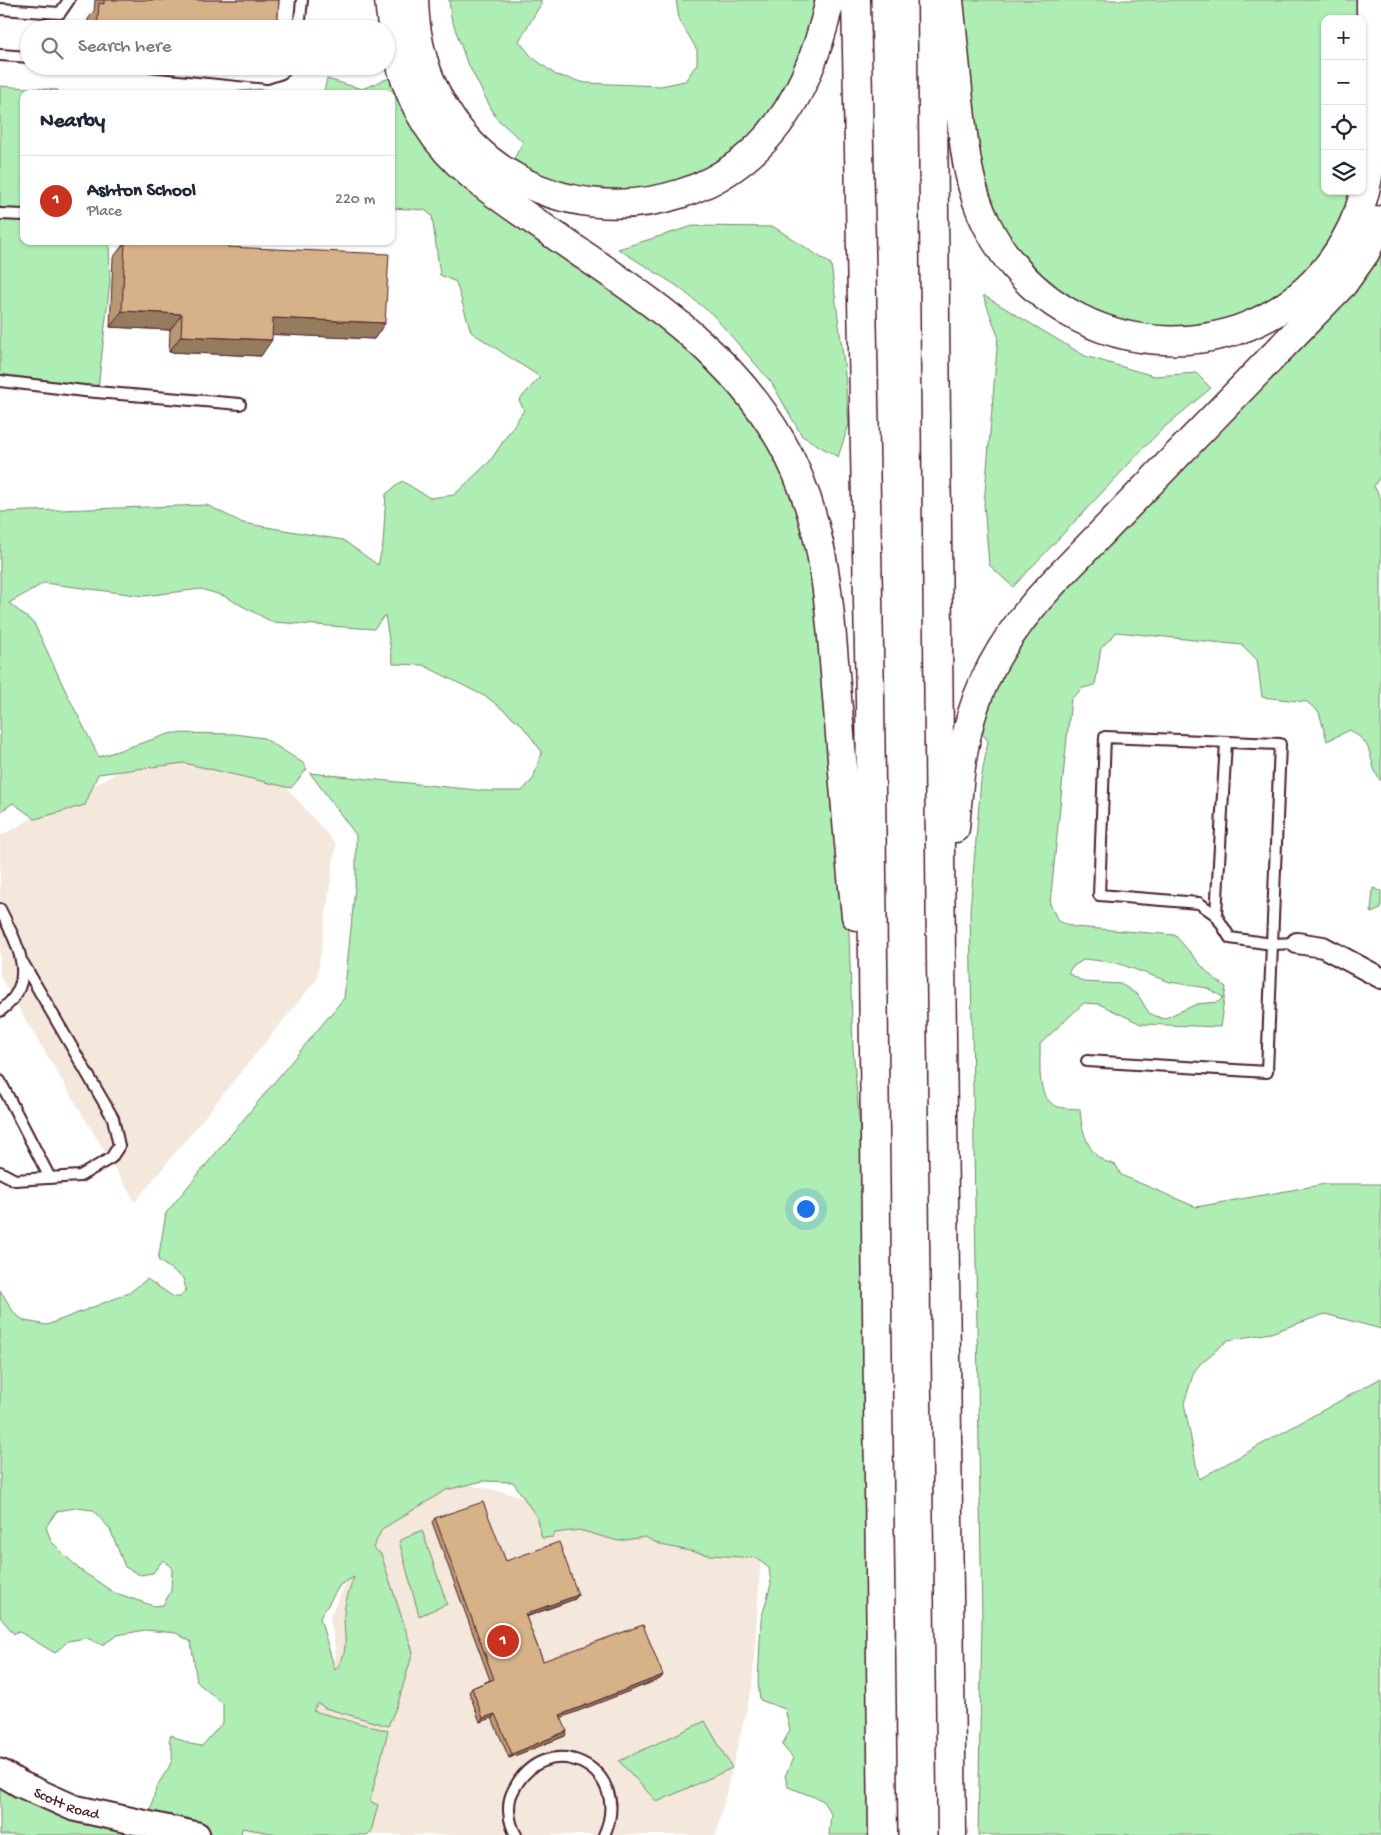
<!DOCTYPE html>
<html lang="en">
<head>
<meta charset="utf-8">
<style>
  :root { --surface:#fff; --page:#f6f6f7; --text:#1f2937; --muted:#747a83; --line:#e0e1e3; --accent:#c8321e }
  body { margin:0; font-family:"Gochi Hand",sans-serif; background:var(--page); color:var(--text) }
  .controls { position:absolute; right:15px; top:15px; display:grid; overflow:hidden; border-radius:10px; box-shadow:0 1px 4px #0004 }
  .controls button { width:45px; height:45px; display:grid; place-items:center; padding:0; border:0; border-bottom:1px solid var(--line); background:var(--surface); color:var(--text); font:25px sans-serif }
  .you { position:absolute; left:805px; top:1208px; width:18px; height:18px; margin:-12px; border:4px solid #fff; border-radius:50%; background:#1a73e8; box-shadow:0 0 0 8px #1a73e833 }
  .badge { display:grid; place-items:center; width:32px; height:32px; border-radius:50%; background:var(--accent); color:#fff; font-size:16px; font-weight:700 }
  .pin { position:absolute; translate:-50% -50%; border:2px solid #fff; box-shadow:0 1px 5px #0006 }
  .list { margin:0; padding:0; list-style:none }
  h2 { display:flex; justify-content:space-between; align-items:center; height:65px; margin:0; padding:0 20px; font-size:21px }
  h2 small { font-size:16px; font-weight:400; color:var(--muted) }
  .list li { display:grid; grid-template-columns:32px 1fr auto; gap:15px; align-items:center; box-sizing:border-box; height:90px; padding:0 20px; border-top:1px solid var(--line) }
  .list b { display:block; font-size:19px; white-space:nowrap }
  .list p { margin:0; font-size:16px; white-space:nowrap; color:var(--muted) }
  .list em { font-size:16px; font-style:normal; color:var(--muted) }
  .icon { flex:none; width:28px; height:28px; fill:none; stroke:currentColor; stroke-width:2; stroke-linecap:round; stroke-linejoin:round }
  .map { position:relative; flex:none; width:1381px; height:1835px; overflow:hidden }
  .search { position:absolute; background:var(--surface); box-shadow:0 1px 4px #0004; left:20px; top:20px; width:375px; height:55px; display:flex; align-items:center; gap:12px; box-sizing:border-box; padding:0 18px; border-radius:28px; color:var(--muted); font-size:19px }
  .panel { position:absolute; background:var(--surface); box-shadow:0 1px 4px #0004; left:20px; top:90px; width:375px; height:155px; border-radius:10px }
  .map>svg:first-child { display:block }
  .built { fill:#f3e8db }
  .green { fill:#aeedb4; stroke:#7c8670; fill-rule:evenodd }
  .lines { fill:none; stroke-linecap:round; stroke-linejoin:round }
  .service-casing { stroke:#4a1f2b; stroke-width:14 }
  .minor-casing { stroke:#4a1f2b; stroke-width:24 }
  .tertiary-casing { stroke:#4a1f2b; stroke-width:29 }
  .motorway-casing { stroke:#4a1f2b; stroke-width:31 }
  .service { stroke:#fff; stroke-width:10 }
  .minor { stroke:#fff; stroke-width:20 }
  .tertiary { stroke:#fff; stroke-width:25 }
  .motorway { stroke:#fff; stroke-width:28 }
  .wall { fill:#b99875; stroke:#4a1f2b }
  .shaded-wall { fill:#967c5f; stroke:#4a1f2b }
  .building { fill:#d7b188; stroke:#4a1f2b }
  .labels { text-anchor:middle; stroke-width:4; stroke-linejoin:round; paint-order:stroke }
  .street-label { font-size:15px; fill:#4a1f2b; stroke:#fff }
</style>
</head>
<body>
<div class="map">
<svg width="1381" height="1835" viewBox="0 0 1381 1835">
  <rect width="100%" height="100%" fill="#fff"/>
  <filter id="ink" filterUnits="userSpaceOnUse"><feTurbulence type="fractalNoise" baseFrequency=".02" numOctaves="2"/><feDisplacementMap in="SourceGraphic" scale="10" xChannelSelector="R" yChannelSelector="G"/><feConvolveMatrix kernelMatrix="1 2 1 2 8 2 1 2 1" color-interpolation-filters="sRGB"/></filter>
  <g filter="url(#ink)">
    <g class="built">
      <polygon points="259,756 336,844 317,979 135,1202 0,977 0,836 135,763"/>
      <polygon points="439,1478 609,1515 761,1557 752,1687 716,1835 272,1835 223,1827 261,1702 311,1695 336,1655 330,1616 361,1553 388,1518"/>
    </g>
    <g class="green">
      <polygon points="449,0 541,0 541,4 519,41 532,57 556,75 586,83 661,86 685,81 697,64 697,50 679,19 676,0 826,0 796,88 734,163 627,201 508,170 523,142 496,118 466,60 451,17"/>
      <polygon points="952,0 1366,0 1362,19 1325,19 1325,191 1360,191 1300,288 1200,336 1065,310 975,201"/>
      <path d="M399,74L429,134L700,340L807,502L846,849L853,1048L869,1234L879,1835H829L831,1814L822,1800L788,1787L785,1776L793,1758L782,1745L790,1730L785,1709L760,1700L758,1682L761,1620L771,1584L769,1568L756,1558L709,1555L661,1545L645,1537L618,1541L579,1530L555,1533L553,1537L542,1538L536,1516L513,1482L483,1481L446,1490L382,1529L373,1548L381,1554L413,1652L398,1703L388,1726L325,1708L318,1703L313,1711L388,1731L370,1801L378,1805L371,1832L367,1835H284L242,1828L241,1835H0V1770L149,1823C151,1813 152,1802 155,1792C161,1772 180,1765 169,1741L171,1735L190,1744L202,1746L223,1722V1704L197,1682L191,1642L176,1633L145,1630L118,1635L102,1645L87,1638L68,1641L55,1653L18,1631L14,1634L0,1617V1290L15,1314L25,1321L47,1325L129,1293L147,1279L174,1297H180L186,1290L183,1278L158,1260L166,1213L344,998L356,877V835L310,773L486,791H522L533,779L542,752L521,724L488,698L423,665L393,664L385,615L374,629L272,622L224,596L201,589L144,596L44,583L9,603L34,623L67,694L99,757L172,733L235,734L264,738L303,763L307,769L291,788L184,763L98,774L85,805L35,819L13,803L0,812V512L207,505L243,523L343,540L378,565L383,545L386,494L402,481L430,498L454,495L490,461L524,410L519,400L540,377L471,332L456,282L440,275L432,216L425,210L391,208V94H321L324,91L327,79L362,89ZM76,1508L93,1510L110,1529L125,1567L140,1575L153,1573L163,1560L172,1567L171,1591L163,1605L154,1606L113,1592L79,1569L51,1541L46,1527L57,1511ZM354,1577C350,1589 344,1604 344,1616C344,1638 350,1652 335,1670L320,1618L340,1585Z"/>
      <polygon points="0,86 58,90 57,94 24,94 24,241 109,241 110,282 98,389 0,382"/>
      <polygon points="260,89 293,94 212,94"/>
      <path d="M1381,213V475L1374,486L1381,499V781C1371,770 1373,756 1366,744C1362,738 1355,734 1350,730L1327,741L1319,712L1307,702L1262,697L1257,660L1242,645L1117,632L1101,648L1095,685L1083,688L1071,699L1050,904L1058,921L1074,927L1175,935L1209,974L1226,987L1220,1027L1141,1024L1099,1004L1084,1003L1040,1044C1041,1062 1035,1097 1056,1106C1062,1109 1073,1108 1080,1109C1081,1126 1086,1149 1101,1159C1105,1162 1111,1163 1116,1165L1121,1175L1196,1207L1325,1184H1381V1329L1325,1314L1271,1333L1228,1340L1200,1364L1194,1372L1184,1403L1199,1479L1381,1378V1835H978L982,1621L970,911L981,780L988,741L968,715L988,661L1267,359ZM1085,959L1117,963L1170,982L1207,988L1223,997L1218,1002L1197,1004L1163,1019L1149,1013L1138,995L1121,984L1084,982L1068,973L1072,967Z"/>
      <polygon points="693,226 774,227 831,264 844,363 849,424 838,457 802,436 771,382 713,315 677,286 618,249"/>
      <polygon points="983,295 1085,356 1154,376 1196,373 1211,388 1160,431 1013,587 989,565 984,504 998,336"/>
      <polygon points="1373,888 1381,891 1381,909 1371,913"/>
      <polygon points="422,1530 447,1604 419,1616 399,1541"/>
      <polygon points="705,1721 732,1768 657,1802 619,1761"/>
    </g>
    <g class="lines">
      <g class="service-casing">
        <g id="service">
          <polyline points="0,9 60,13 69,0"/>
          <polyline points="299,29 302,0"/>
          <polyline points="0,55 29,57"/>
          <polyline points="150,66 267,78 282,73 290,66"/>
          <polyline points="0,214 24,215"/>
          <polyline points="0,381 84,391 240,404"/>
          <path d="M0,909C17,944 40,982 0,1011"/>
          <polyline points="1216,915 1226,742"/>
          <polyline points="1087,1061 1267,1072 1272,944 1230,938 1216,915 1199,903 1099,895 1105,737 1280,744 1272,944 1297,943"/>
          <polyline points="0,1081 50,1178"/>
          <polyline points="0,1172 15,1180 80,1176 111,1158 119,1146 113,1118 23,963"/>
          <path d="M516,1835C509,1823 506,1804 513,1791C545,1725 635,1767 604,1835"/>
        </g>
      </g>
      <g class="minor-casing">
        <polyline id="minor" points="1297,943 1323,947 1381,978"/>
      </g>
      <g class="tertiary-casing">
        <g id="tertiary">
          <path id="s1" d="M0,1772L20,1784L74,1808L197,1835"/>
        </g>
      </g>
      <g class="motorway-casing">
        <g id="motorway">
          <path d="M389,0C393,45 403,87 427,125C454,168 496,195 537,223C628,287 725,342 781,441C827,522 829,606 837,697C843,770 848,843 856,916"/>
          <path d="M414,0C415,40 425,77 446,111C512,219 668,235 758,147C798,108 818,54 830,0"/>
          <polyline points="856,0 870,699 883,1835"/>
          <polyline points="932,0 941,958 952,1835"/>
          <path d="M949,0C952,33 956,67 959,100C964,143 967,186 987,225C1063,376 1278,381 1352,227C1374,182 1373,135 1372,87C1372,58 1371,29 1371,0"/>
          <path d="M955,828C958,795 960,761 968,729C981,672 1013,625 1053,583L1343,284L1365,253L1381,220"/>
        </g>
      </g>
      <use href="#service" class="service"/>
      <use href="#minor" class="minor"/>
      <use href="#tertiary" class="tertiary"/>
      <use href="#motorway" class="motorway"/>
    </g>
    <g class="wall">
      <polygon points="95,0 279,0 277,29 87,29 88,19 94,11"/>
      <polygon points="160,241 229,241 228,247 385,323 374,339 272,334 261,356 169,352 170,330 110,327 113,258 125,242"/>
      <polygon points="435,1518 506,1561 578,1595 575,1599 526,1617 543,1661 663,1675 660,1679 561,1717 565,1736 509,1758 492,1718 480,1722 469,1692 472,1688 490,1680 432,1522"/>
    </g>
    <g class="shaded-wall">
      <polygon points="122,311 182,314 170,330 110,327"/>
      <polygon points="273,318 385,323 374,339 262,334"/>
      <polygon points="181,336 272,340 261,356 169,352"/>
      <polygon points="578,1595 575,1599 522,1618 525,1614"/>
      <polygon points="663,1675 660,1679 558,1719 560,1715"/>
      <polygon points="495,1714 492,1718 480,1722 483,1718"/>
      <polygon points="567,1731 565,1736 509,1758 512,1754"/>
    </g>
    <g class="building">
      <polygon points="104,0 279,0 277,29 97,29 99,3 104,4"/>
      <polygon points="165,241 229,241 228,247 389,254 385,323 273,318 272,340 181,336 182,314 122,311 125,242"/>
      <polygon points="483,1502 506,1561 559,1542 578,1595 525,1614 543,1661 643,1625 663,1675 560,1715 567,1731 512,1754 495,1714 483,1718 472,1688 494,1679 435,1518"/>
    </g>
  </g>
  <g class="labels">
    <g class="street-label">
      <text dy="5" stroke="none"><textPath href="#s1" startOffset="74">Scott Road</textPath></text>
    </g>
  </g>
</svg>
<div class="controls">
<button>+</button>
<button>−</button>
<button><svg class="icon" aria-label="locate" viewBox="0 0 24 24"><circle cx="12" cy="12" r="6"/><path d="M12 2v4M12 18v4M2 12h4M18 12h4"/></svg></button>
<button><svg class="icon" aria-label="layers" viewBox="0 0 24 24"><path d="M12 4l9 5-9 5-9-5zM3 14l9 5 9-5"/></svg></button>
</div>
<div class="you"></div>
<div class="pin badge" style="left:503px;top:1641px">1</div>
<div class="search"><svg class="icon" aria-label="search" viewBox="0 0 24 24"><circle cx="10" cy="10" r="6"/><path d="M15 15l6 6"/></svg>Search here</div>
<section class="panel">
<h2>Nearby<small></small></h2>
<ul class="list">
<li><span class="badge">1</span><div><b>Ashton School</b><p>Place</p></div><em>220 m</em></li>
</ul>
</section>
</div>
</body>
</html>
